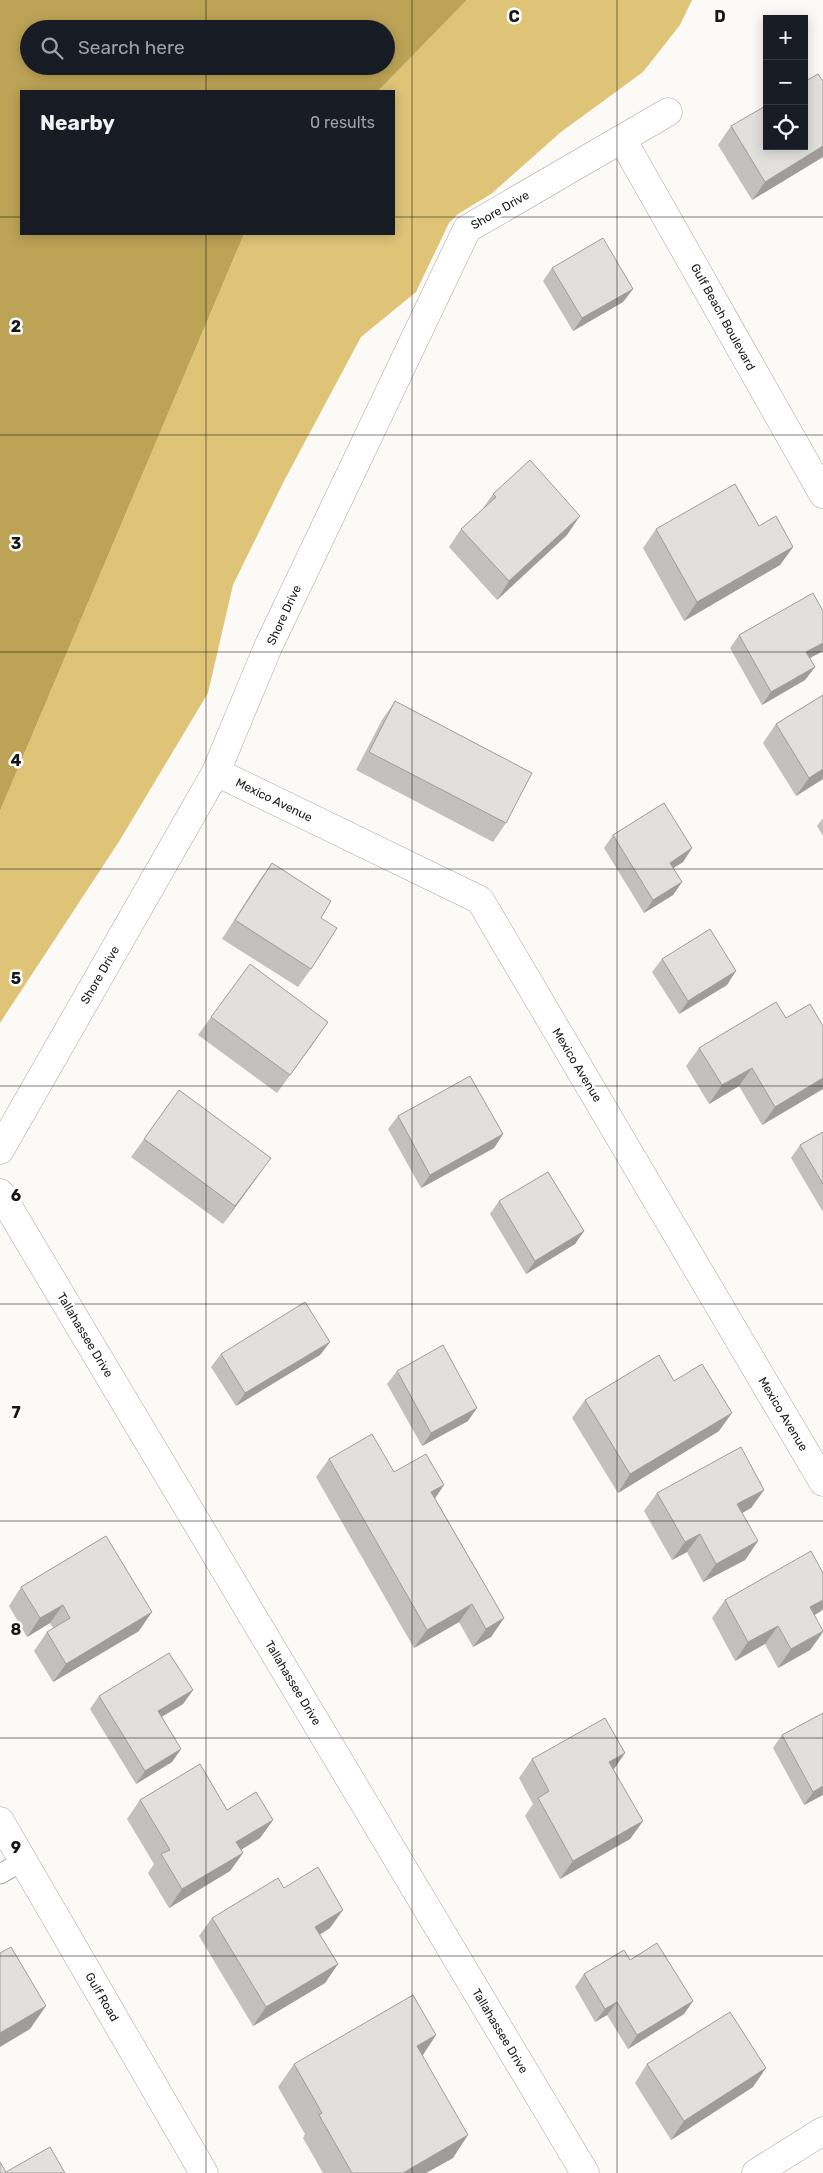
<!DOCTYPE html>
<html lang="en">
<head>
<meta charset="utf-8">
<style>
  :root { --surface:#171b24; --page:#242831; --text:#f1f3f6; --muted:#9ea1a6; --line:#363941 }
  body { margin:0; font-family:Rubik,sans-serif; background:var(--page); color:var(--text) }
  .controls { position:absolute; right:15px; top:15px; display:grid; overflow:hidden; border-radius:0px; box-shadow:0 2px 12px #0003 }
  .controls button { width:45px; height:45px; display:grid; place-items:center; padding:0; border:0; border-bottom:1px solid var(--line); background:var(--surface); color:var(--text); font:25px sans-serif }
  .list { margin:0; padding:0; list-style:none }
  h2 { display:flex; justify-content:space-between; align-items:center; height:65px; margin:0; padding:0 20px; font-size:21px }
  h2 small { font-size:16px; font-weight:400; color:var(--muted) }
  .icon { flex:none; width:28px; height:28px; fill:none; stroke:currentColor; stroke-width:2; stroke-linecap:round; stroke-linejoin:round }
  .map { position:relative; flex:none; width:823px; height:2173px; overflow:hidden }
  .search { position:absolute; background:var(--surface); box-shadow:0 2px 12px #0003; left:20px; top:20px; width:375px; height:55px; display:flex; align-items:center; gap:12px; box-sizing:border-box; padding:0 18px; border-radius:28px; color:var(--muted); font-size:19px }
  .panel { position:absolute; background:var(--surface); box-shadow:0 2px 12px #0003; left:20px; top:90px; width:375px; height:145px; border-radius:0px }
  .map>svg:first-child { display:block }
  .green { fill:#dfc478 }
  .water { fill:#bda356; fill-rule:evenodd }
  .lines { fill:none; stroke-linecap:round; stroke-linejoin:round }
  .service-casing { stroke:#a8a7a4; stroke-width:21 }
  .minor-casing { stroke:#a8a7a4; stroke-width:29 }
  .service { stroke:#fff; stroke-width:19 }
  .minor { stroke:#fff; stroke-width:28 }
  .wall { fill:#c2c1bd }
  .shaded-wall { fill:#9e9d9a }
  .building { fill:#e1e0dc; stroke:#9e9d9a }
  .grid { fill:none; stroke:#171715; stroke-width:1; stroke-opacity:0.55 }
  .labels { text-anchor:middle; stroke-width:5; stroke-linejoin:round; paint-order:stroke }
  .street-label { font-size:12px; fill:#171715; stroke:#fff }
  .grid-label { font-size:16px; text-anchor:middle; font-weight:bold; fill:#171715; stroke:#fff; stroke-width:5; stroke-linejoin:round; paint-order:stroke }
</style>
</head>
<body>
<div class="map">
<svg width="823" height="2173" viewBox="0 0 823 2173">
  <rect width="100%" height="100%" fill="#fbfaf6"/>
  <polygon class="green" points="467,0 692,0 680,25 643,72 561,132 491,194 458,214 449,223 416,292 361,337 284,481 233,585 208,693 120,840 0,1023 0,811 244,234 394,234 394,91 378,91"/>
  <path class="water" d="M0,0H467L378,91H21V234H244L0,811ZM29,29H386V66H29Z"/>
  <g class="lines">
    <g class="service-casing">
      <polyline id="service" points="0,1874 23,1861"/>
    </g>
    <g class="minor-casing">
      <g id="minor">
        <polyline points="622,139 823,494"/>
        <polyline points="216,772 480,900 823,1482"/>
        <polyline points="0,1150 216,772 268,647 467,229 668,112"/>
        <polyline points="0,1193 585,2173"/>
        <polyline points="0,1821 204,2173"/>
        <polyline points="756,2173 823,2131"/>
      </g>
    </g>
    <use href="#service" class="service"/>
    <use href="#minor" class="minor"/>
  </g>
  <g class="wall">
    <polygon points="823,81 823,157 752,200 718,145 731,126"/>
    <polygon points="552,268 633,289 623,302 573,331 543,281"/>
    <polygon points="493,494 567,535 497,600 449,547 461,529 481,511"/>
    <polygon points="759,526 793,547 780,565 684,621 643,548 656,529"/>
    <polygon points="823,611 823,651 810,658 815,667 805,680 762,705 730,648 739,635"/>
    <polygon points="823,695 823,779 796,796 763,743 776,724"/>
    <polygon points="395,701 506,823 493,842 356,770 382,720"/>
    <polygon points="823,818 823,836 817,826"/>
    <polygon points="613,835 692,848 683,862 673,868 682,882 673,895 644,913 604,848"/>
    <polygon points="272,863 321,918 311,969 298,987 222,939 259,881"/>
    <polygon points="662,959 727,985 679,1014 652,972"/>
    <polygon points="211,1017 315,1041 277,1093 198,1035"/>
    <polygon points="786,1018 823,1089 762,1125 739,1086 709,1104 686,1066 699,1048"/>
    <polygon points="398,1116 503,1134 494,1148 421,1188 388,1129"/>
    <polygon points="823,1132 823,1212 791,1158 800,1145"/>
    <polygon points="144,1139 258,1176 223,1224 131,1157"/>
    <polygon points="499,1201 584,1231 575,1244 526,1274 490,1214"/>
    <polygon points="330,1342 320,1355 236,1406 211,1367 221,1354"/>
    <polygon points="397,1371 468,1421 422,1446 387,1384"/>
    <polygon points="674,1381 719,1431 618,1493 572,1418 585,1400"/>
    <polygon points="329,1459 394,1472 444,1485 435,1498 504,1618 491,1637 473,1647 459,1622 414,1648 316,1477"/>
    <polygon points="764,1490 751,1508 742,1513 758,1541 745,1560 703,1582 687,1552 672,1560 644,1511 657,1493"/>
    <polygon points="823,1573 823,1609 821,1611 814,1615 823,1632 810,1650 778,1668 765,1644 735,1661 712,1618 725,1600"/>
    <polygon points="21,1587 139,1631 53,1682 34,1651 47,1632 53,1628 50,1623 27,1637 9,1606"/>
    <polygon points="193,1690 183,1704 162,1717 181,1749 172,1762 136,1784 90,1709 99,1696"/>
    <polygon points="782,1735 823,1795 804,1805 773,1748"/>
    <polygon points="625,1753 613,1770 643,1821 630,1839 560,1879 525,1816 533,1804 519,1778 532,1759"/>
    <polygon points="140,1800 227,1810 273,1820 260,1838 241,1850 243,1853 230,1871 169,1908 148,1873 154,1864 127,1819"/>
    <polygon points="284,1888 330,1928 320,1935 338,1964 325,1983 253,2026 199,1936 212,1918"/>
    <polygon points="630,1960 693,2001 684,2014 628,2049 607,2015 595,2022 575,1987 584,1974"/>
    <polygon points="436,2035 422,2055 453,2158 426,2173 323,2173 303,2138 305,2134 278,2087 294,2064"/>
    <polygon points="647,2064 753,2087 671,2140 635,2083"/>
  </g>
  <g class="shaded-wall">
    <polygon points="823,146 823,157 752,200 765,182"/>
    <polygon points="633,289 623,302 573,331 582,318"/>
    <polygon points="580,516 567,535 497,600 509,581"/>
    <polygon points="793,547 780,565 684,621 697,602"/>
    <polygon points="823,643 823,651 797,665 806,652"/>
    <polygon points="815,667 805,680 762,705 771,692"/>
    <polygon points="823,769 823,779 796,796 809,778"/>
    <polygon points="692,848 683,862 661,876 670,863"/>
    <polygon points="682,882 673,895 644,913 653,900"/>
    <polygon points="736,971 727,985 679,1014 688,1001"/>
    <polygon points="328,1022 315,1041 277,1093 290,1075"/>
    <polygon points="752,1068 739,1086 709,1104 722,1085"/>
    <polygon points="823,1078 823,1089 762,1125 775,1107"/>
    <polygon points="503,1134 494,1148 421,1188 430,1175"/>
    <polygon points="271,1158 258,1176 223,1224 235,1206"/>
    <polygon points="584,1231 575,1244 526,1274 535,1261"/>
    <polygon points="330,1342 320,1355 236,1406 245,1393"/>
    <polygon points="477,1408 468,1421 422,1446 431,1433"/>
    <polygon points="732,1413 719,1431 618,1493 630,1474"/>
    <polygon points="444,1485 431,1504 431,1492"/>
    <polygon points="764,1490 751,1508 724,1523 737,1504"/>
    <polygon points="700,1534 687,1552 672,1560 685,1542"/>
    <polygon points="758,1541 745,1560 703,1582 716,1564"/>
    <polygon points="823,1600 823,1609 821,1611 797,1626 810,1607"/>
    <polygon points="472,1604 459,1622 414,1648 427,1630"/>
    <polygon points="63,1605 50,1623 27,1637 40,1618"/>
    <polygon points="152,1612 139,1631 53,1682 66,1664"/>
    <polygon points="504,1618 491,1637 473,1647 486,1629"/>
    <polygon points="778,1626 765,1644 735,1661 748,1642"/>
    <polygon points="823,1632 810,1650 778,1668 791,1649"/>
    <polygon points="193,1690 183,1704 149,1724 158,1711"/>
    <polygon points="181,1749 172,1762 136,1784 145,1771"/>
    <polygon points="625,1753 612,1772 609,1762"/>
    <polygon points="823,1786 823,1795 804,1805 813,1792"/>
    <polygon points="273,1820 260,1838 224,1860 236,1842"/>
    <polygon points="643,1821 630,1839 560,1879 573,1861"/>
    <polygon points="243,1853 230,1871 169,1908 182,1889"/>
    <polygon points="343,1910 330,1928 302,1945 315,1927"/>
    <polygon points="338,1964 325,1983 253,2026 266,2007"/>
    <polygon points="693,2001 684,2014 628,2049 637,2035"/>
    <polygon points="617,2002 607,2015 595,2022 605,2009"/>
    <polygon points="46,2006 30,2029 0,2047 0,2033"/>
    <polygon points="436,2035 421,2058 417,2046"/>
    <polygon points="766,2068 753,2087 671,2140 684,2121"/>
    <polygon points="468,2135 453,2158 426,2173 403,2173"/>
  </g>
  <g class="building">
    <polygon points="818,74 823,81 823,146 765,182 731,126 767,105 767,146 804,146 804,82"/>
    <polygon points="603,238 633,289 582,318 552,268"/>
    <polygon points="530,460 580,516 509,581 461,529 496,497 493,494"/>
    <polygon points="735,484 759,526 776,516 793,547 697,602 656,529"/>
    <polygon points="813,593 823,611 823,643 806,652 815,667 771,692 739,635"/>
    <polygon points="823,695 823,769 809,778 776,724"/>
    <polygon points="395,701 532,773 506,823 369,752"/>
    <polygon points="664,803 692,848 670,863 682,882 653,900 613,835"/>
    <polygon points="272,863 331,901 321,918 337,928 311,969 235,920"/>
    <polygon points="710,929 736,971 688,1001 662,959"/>
    <polygon points="250,964 328,1022 290,1075 211,1017"/>
    <polygon points="776,1002 786,1018 810,1004 823,1026 823,1078 775,1107 752,1068 722,1085 699,1048"/>
    <polygon points="470,1076 503,1134 430,1175 398,1116"/>
    <polygon points="179,1090 271,1158 235,1206 144,1139"/>
    <polygon points="823,1132 823,1184 800,1145"/>
    <polygon points="548,1172 584,1231 535,1261 499,1201"/>
    <polygon points="305,1302 330,1342 245,1393 221,1354"/>
    <polygon points="443,1345 477,1408 431,1433 397,1371"/>
    <polygon points="659,1355 674,1381 702,1364 732,1413 630,1474 585,1400"/>
    <polygon points="372,1434 394,1472 426,1454 444,1485 431,1492 504,1618 486,1629 472,1604 427,1630 329,1459"/>
    <polygon points="741,1447 764,1490 737,1504 758,1541 716,1564 700,1534 685,1542 657,1493"/>
    <polygon points="106,1536 152,1612 66,1664 47,1632 70,1618 63,1605 40,1618 21,1587"/>
    <polygon points="811,1551 823,1573 823,1600 810,1607 823,1631 791,1649 778,1626 748,1642 725,1600"/>
    <polygon points="169,1653 193,1690 158,1711 181,1749 145,1771 99,1696"/>
    <polygon points="823,1713 823,1786 813,1792 782,1735"/>
    <polygon points="605,1718 625,1753 609,1762 643,1821 573,1861 538,1798 549,1791 532,1759"/>
    <polygon points="200,1764 227,1810 256,1792 273,1820 236,1842 243,1853 182,1889 161,1854 170,1850 140,1800"/>
    <polygon points="318,1867 343,1910 315,1927 338,1964 266,2007 212,1918 278,1878 284,1888"/>
    <polygon points="657,1943 693,2001 637,2035 617,2002 605,2009 584,1974 624,1950 630,1960"/>
    <polygon points="11,1947 46,2006 0,2033 0,1953"/>
    <polygon points="413,1995 436,2035 417,2046 468,2135 403,2173 352,2173 319,2115 322,2113 294,2064"/>
    <polygon points="730,2012 766,2068 684,2121 647,2064"/>
    <polygon points="50,2147 65,2173 0,2173 0,2162 6,2172"/>
  </g>
  <path class="grid" d="M206,0V29M412,0V2173M617,0V2173M206,66V91M0,217H21M394,217H823M206,234V2173M0,435H823M0,652H823M0,869H823M0,1086H823M0,1304H823M0,1521H823M0,1738H823M0,1956H823"/>
  <g class="labels">
    <g class="street-label">
      <text transform="translate(500 210) rotate(-30)" y="4">Shore Drive</text>
      <text transform="translate(723 317) rotate(61)" y="4">Gulf Beach Boulevard</text>
      <text transform="translate(284 615) rotate(-65)" y="4">Shore Drive</text>
      <text transform="translate(274 800) rotate(26)" y="4">Mexico Avenue</text>
      <text transform="translate(100 975) rotate(-60)" y="4">Shore Drive</text>
      <text transform="translate(577 1065) rotate(59)" y="4">Mexico Avenue</text>
      <text transform="translate(85 1335) rotate(59)" y="4">Tallahassee Drive</text>
      <text transform="translate(783 1414) rotate(59)" y="4">Mexico Avenue</text>
      <text transform="translate(293 1683) rotate(59)" y="4">Tallahassee Drive</text>
      <text transform="translate(102 1997) rotate(60)" y="4">Gulf Road</text>
      <text transform="translate(500 2031) rotate(59)" y="4">Tallahassee Drive</text>
    </g>
  </g>
  <g class="grid-label">
    <text x="514" y="22">C</text>
    <text x="720" y="22">D</text>
    <text x="16" y="332">2</text>
    <text x="16" y="549">3</text>
    <text x="16" y="766">4</text>
    <text x="16" y="984">5</text>
    <text x="16" y="1201">6</text>
    <text x="16" y="1418">7</text>
    <text x="16" y="1635">8</text>
    <text x="16" y="1853">9</text>
  </g>
</svg>
<div class="controls">
<button>+</button>
<button>−</button>
<button><svg class="icon" aria-label="locate" viewBox="0 0 24 24"><circle cx="12" cy="12" r="6"/><path d="M12 2v4M12 18v4M2 12h4M18 12h4"/></svg></button>
</div>
<div class="search"><svg class="icon" aria-label="search" viewBox="0 0 24 24"><circle cx="10" cy="10" r="6"/><path d="M15 15l6 6"/></svg>Search here</div>
<section class="panel">
<h2>Nearby<small>0 results</small></h2>
<ul class="list">
</ul>
</section>
</div>
</body>
</html>
